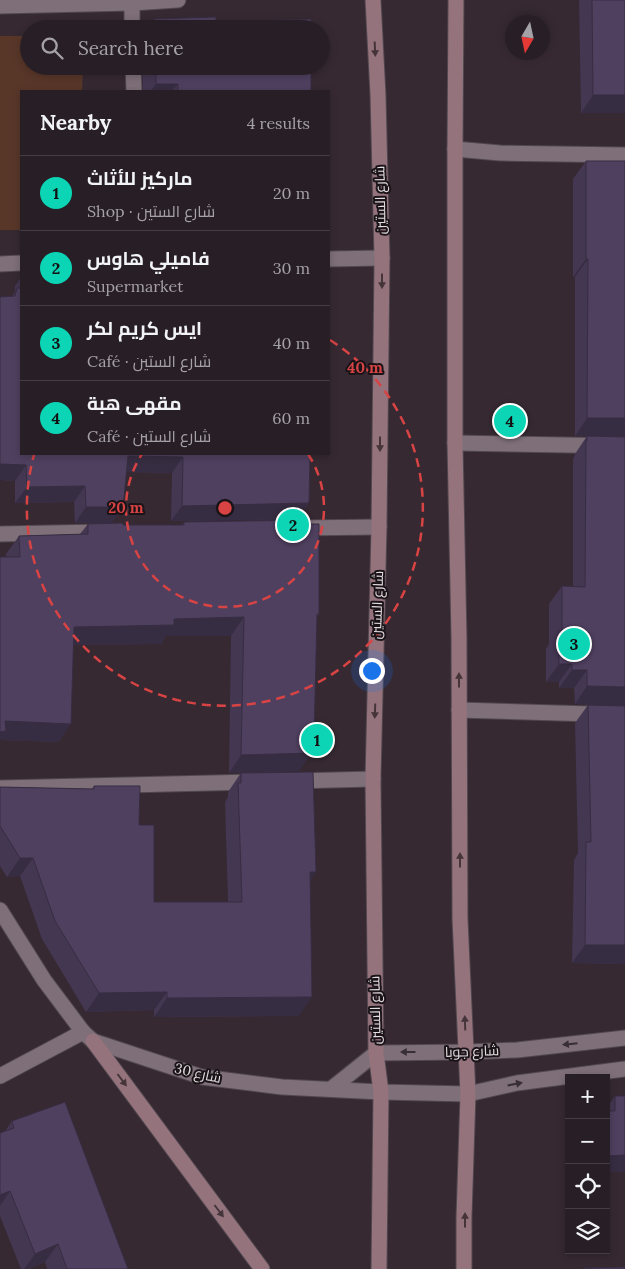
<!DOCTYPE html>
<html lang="en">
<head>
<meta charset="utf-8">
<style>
  :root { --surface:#281f26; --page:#30272e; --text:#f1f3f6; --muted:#a5a2a7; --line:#443d43; --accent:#0cd5b5 }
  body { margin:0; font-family:Lora,Cairo,serif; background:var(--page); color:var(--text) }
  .controls { position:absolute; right:15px; bottom:15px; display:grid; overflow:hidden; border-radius:0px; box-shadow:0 2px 8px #0003 }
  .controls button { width:45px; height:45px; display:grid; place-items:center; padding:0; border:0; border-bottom:1px solid var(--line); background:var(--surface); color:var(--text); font:25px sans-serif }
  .compass { position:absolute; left:505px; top:15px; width:45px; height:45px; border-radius:50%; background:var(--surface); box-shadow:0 2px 8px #0003; rotate:189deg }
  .you { position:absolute; left:371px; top:670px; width:18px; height:18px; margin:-12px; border:4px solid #fff; border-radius:50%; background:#1a73e8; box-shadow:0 0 0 8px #1a73e833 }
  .badge { display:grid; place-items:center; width:32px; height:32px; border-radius:50%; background:var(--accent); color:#111; font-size:16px; font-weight:700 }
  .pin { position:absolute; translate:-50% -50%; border:2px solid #fff; box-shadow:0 1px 5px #0006 }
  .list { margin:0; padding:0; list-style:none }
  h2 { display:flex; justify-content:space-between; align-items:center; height:65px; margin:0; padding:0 20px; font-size:21px }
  h2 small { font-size:16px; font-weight:400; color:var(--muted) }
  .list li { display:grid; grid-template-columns:32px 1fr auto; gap:15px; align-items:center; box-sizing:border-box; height:75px; padding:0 20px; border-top:1px solid var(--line) }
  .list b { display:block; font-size:19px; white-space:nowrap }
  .list p { margin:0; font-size:16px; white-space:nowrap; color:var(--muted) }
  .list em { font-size:16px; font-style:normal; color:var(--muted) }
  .icon { flex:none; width:28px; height:28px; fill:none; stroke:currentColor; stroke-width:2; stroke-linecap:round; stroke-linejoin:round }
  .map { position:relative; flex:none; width:625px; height:1269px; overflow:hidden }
  .search { position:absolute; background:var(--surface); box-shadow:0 2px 8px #0003; left:20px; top:20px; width:310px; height:55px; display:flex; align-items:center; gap:12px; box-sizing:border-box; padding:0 18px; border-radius:28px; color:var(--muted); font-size:19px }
  .panel { position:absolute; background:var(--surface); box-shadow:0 2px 8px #0003; left:20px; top:90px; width:310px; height:365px; border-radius:0px }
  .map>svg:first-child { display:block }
  .green { fill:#583729 }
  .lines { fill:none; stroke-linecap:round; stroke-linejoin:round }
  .minor-casing { stroke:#51474e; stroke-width:17 }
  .tertiary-casing { stroke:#51474e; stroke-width:17 }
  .secondary-casing { stroke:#51474e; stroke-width:17 }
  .minor { stroke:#7e6f79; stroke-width:15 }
  .tertiary { stroke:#7e6f79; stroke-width:15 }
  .secondary { stroke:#94737d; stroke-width:15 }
  .wall { fill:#443752 }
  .shaded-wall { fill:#372d42 }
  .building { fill:#4f405f; stroke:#372d42 }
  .oneway { fill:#45353b }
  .oneway2 { fill:#382f35 }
  .ring { fill:none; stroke:#d84344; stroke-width:2.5; stroke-dasharray:9 6 }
  .labels { text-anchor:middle; stroke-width:4; stroke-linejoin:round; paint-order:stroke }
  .street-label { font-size:14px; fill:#e4dce1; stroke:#1a1418 }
  .centre { fill:#d84344; stroke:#1a1418; stroke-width:2.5 }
  .ring-label { font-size:15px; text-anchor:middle; font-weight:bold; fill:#d84344; stroke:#1a1418; stroke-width:4; stroke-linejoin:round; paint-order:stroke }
</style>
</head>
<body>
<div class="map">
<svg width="625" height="1269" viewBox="0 0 625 1269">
  <rect width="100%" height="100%" fill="#362932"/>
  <polygon class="green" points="0,36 29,36 29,66 83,66 82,91 21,91 21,230 0,230"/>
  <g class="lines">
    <g class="minor-casing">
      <g id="minor">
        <polyline points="132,3 132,29"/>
        <polyline points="0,6 132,3 178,0"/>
        <polyline points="133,66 134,91"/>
        <polyline points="455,149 500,153 625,155"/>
        <polyline points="329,259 382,258"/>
        <polyline points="0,264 21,263"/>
        <polyline points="455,443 625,446"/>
        <polyline points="298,528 379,527"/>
        <polyline points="0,534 100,532"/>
        <polyline points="459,710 625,715"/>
        <polyline points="294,781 373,779"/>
        <polyline points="0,788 253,782"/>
        <polyline points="0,1076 83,1032"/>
      </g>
    </g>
    <g class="tertiary-casing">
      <g id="tertiary">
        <polyline points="0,910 44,980 83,1032 93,1041 202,1077 282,1087 381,1092 468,1094 517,1083 625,1069"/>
        <polyline points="331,1089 376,1053 466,1052 517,1050 625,1038"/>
      </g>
    </g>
    <g class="secondary-casing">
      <g id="secondary">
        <polyline points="373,0 378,95 382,258 379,527 373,779 376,1053 381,1092 379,1269"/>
        <polyline points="456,0 455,149 455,443 459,638 460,919 468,1094 464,1217 464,1269"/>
        <polyline points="93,1041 262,1269"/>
      </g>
    </g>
    <use href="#minor" class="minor"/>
    <use href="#tertiary" class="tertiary"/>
    <use href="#secondary" class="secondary"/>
  </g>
  <g class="wall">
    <polygon points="579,0 625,0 625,113 581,113"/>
    <polygon points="154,19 154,29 147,29"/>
    <polygon points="142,66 311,66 311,91 143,91"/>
    <polygon points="586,161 625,437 575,436 575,277 573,277 573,179"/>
    <polygon points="21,277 21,454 310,454 309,503 298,519 171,521 172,473 126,472 112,523 75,523 74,502 15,503 15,481 0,480 0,297 11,297 15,292 15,286"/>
    <polygon points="587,436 625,706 575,704 574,688 559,688 559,682 546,682 546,649 549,644 549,604 562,586 573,587 573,459 574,457 575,454"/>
    <polygon points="184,522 319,614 317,617 314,738 312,742 299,771 229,773 231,636 166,636 161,644 74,645 59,742 0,740 6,554 19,536 80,534 88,524 123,525 182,525"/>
    <polygon points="588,705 625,964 572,963 574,860 578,853 575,723"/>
    <polygon points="241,773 310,880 299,1016 154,1017 154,1010 86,1012 42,939 20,876 7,877 0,866 0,787 92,789 94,786 139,825 154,902 228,902 225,802 228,797 228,792"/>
    <polygon points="615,1096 625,1096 625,1172 606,1172 606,1109"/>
    <polygon points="12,1121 128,1269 47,1269 45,1262 29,1269 21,1269 0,1216 0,1133 5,1131"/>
  </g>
  <g class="shaded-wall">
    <polygon points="156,84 178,84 172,91 151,91"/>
    <polygon points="593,95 625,95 625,113 581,113"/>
    <polygon points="586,259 588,259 575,277 573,277"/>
    <polygon points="587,418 625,418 625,437 575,436"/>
    <polygon points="128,456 183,457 172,473 117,472"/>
    <polygon points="0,464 26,465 15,481 0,480"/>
    <polygon points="85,486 74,502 15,503 27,487"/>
    <polygon points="309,503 298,519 171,521 182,506"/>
    <polygon points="86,507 123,507 112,523 75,523"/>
    <polygon points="244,617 231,636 166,636 161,644 61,645 74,627 174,619"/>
    <polygon points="559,664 572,664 559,682 546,682"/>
    <polygon points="572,670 587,670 574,688 559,688"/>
    <polygon points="587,686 625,687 625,706 575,704"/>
    <polygon points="5,721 71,724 59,742 0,740 0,729"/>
    <polygon points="311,738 314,738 304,754 312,753 299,771 229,773 241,755"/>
    <polygon points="20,858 33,858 20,876 7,877"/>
    <polygon points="310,872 316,872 303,890"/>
    <polygon points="585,945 625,945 625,964 572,963"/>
    <polygon points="167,992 154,1010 86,1012 99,993"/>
    <polygon points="312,997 299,1016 154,1017 167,998"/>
    <polygon points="625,1155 625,1172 606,1172 606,1156"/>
    <polygon points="10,1191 0,1206 0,1195"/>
    <polygon points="58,1244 45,1262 29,1269 24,1269 35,1254"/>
  </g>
  <g class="building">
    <polygon points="592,0 625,0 625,95 593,95"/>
    <polygon points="216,17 216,22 311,19 311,29 154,29 154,19"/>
    <polygon points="156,66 311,66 311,91 178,91 178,84 156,84"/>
    <polygon points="586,161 625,161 625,418 587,418 588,259 586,259"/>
    <polygon points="17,288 21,288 21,454 310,454 309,503 182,506 183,457 128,456 123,507 86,507 85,486 27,487 26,465 0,464 0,297 15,296"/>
    <polygon points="587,436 625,437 625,687 587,686 587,670 572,670 572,664 559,664 558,631 562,631 562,586 585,587 586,441 587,441"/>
    <polygon points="310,520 310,524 319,524 319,614 317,614 314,738 311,738 312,753 241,755 244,617 174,619 174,625 74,627 71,724 5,721 6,731 0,732 0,557 20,557 19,536 88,534 88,524 123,523 123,525 184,525 184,522"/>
    <polygon points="588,705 625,706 625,945 585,945 586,842 591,842"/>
    <polygon points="313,772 316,872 310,872 312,997 167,998 167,992 99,993 55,921 33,858 20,858 0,826 0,787 94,789 94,786 140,786 139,825 154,825 154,902 242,902 238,783 241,783 241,773"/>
    <polygon points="615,1096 625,1096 625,1155 606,1156 606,1111 615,1111"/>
    <polygon points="65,1102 128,1269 67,1269 58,1244 35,1254 10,1191 0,1195 0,1133 14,1128 12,1121"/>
    <polygon points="625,1267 625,1269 584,1269 584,1268"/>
  </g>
  <defs><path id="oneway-solid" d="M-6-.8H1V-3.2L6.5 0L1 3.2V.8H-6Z" transform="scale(1.25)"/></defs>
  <g class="oneway">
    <use href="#oneway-solid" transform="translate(375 49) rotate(87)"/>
    <use href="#oneway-solid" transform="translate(382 281) rotate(90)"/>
    <use href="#oneway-solid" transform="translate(380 444) rotate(90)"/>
    <use href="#oneway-solid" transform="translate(459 680) rotate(-90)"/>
    <use href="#oneway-solid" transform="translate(375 711) rotate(92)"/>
    <use href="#oneway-solid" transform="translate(460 860) rotate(-90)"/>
    <use href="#oneway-solid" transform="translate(465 1023) rotate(-92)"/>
    <use href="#oneway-solid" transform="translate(122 1080) rotate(53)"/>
    <use href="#oneway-solid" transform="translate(219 1211) rotate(53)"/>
    <use href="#oneway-solid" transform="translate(465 1220) rotate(-90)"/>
  </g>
  <g class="oneway2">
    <use href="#oneway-solid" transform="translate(570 1044) rotate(174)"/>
    <use href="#oneway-solid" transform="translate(408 1052) rotate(180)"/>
    <use href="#oneway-solid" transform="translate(515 1084) rotate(-11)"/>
  </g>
  <g class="ring">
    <path d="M308 454A99 99 0 1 1 142 454"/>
    <path d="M330 340A198 198 0 1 1 34 455"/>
  </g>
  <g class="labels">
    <g class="street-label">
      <text transform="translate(380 200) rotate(-91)" y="5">شارع الستين</text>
      <text transform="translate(377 605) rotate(-88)" y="5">شارع الستين</text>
      <text transform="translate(375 1010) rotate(-91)" y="5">شارع الستين</text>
      <text transform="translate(472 1051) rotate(-2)" y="5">شارع جوبا</text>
      <text transform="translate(198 1073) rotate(13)" y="5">شارع 30</text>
    </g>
  </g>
  <circle cx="225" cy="508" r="8" class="centre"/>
  <g class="ring-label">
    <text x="365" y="373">40 m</text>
    <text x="126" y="513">20 m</text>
  </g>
</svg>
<div class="controls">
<button>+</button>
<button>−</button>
<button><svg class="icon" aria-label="locate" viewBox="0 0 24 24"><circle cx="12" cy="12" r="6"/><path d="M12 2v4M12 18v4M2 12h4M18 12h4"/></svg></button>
<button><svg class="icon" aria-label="layers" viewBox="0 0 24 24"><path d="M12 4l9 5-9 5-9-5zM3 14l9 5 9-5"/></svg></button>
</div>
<svg class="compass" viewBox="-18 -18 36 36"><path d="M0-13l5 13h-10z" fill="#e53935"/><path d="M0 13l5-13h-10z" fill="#a5a2a7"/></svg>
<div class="you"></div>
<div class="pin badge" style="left:317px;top:740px">1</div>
<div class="pin badge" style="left:293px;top:525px">2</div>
<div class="pin badge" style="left:574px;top:644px">3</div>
<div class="pin badge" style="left:510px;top:421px">4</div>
<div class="search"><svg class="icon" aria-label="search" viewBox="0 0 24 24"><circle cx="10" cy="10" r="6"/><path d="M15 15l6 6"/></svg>Search here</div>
<section class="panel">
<h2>Nearby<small>4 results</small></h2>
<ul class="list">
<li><span class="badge">1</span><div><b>ماركيز للأثاث</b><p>Shop · شارع الستين</p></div><em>20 m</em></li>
<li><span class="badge">2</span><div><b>فاميلي هاوس</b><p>Supermarket</p></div><em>30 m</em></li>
<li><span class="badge">3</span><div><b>ايس كريم لكر</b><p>Café · شارع الستين</p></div><em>40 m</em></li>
<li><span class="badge">4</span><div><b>مقهى هبة</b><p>Café · شارع الستين</p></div><em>60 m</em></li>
</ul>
</section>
</div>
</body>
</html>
